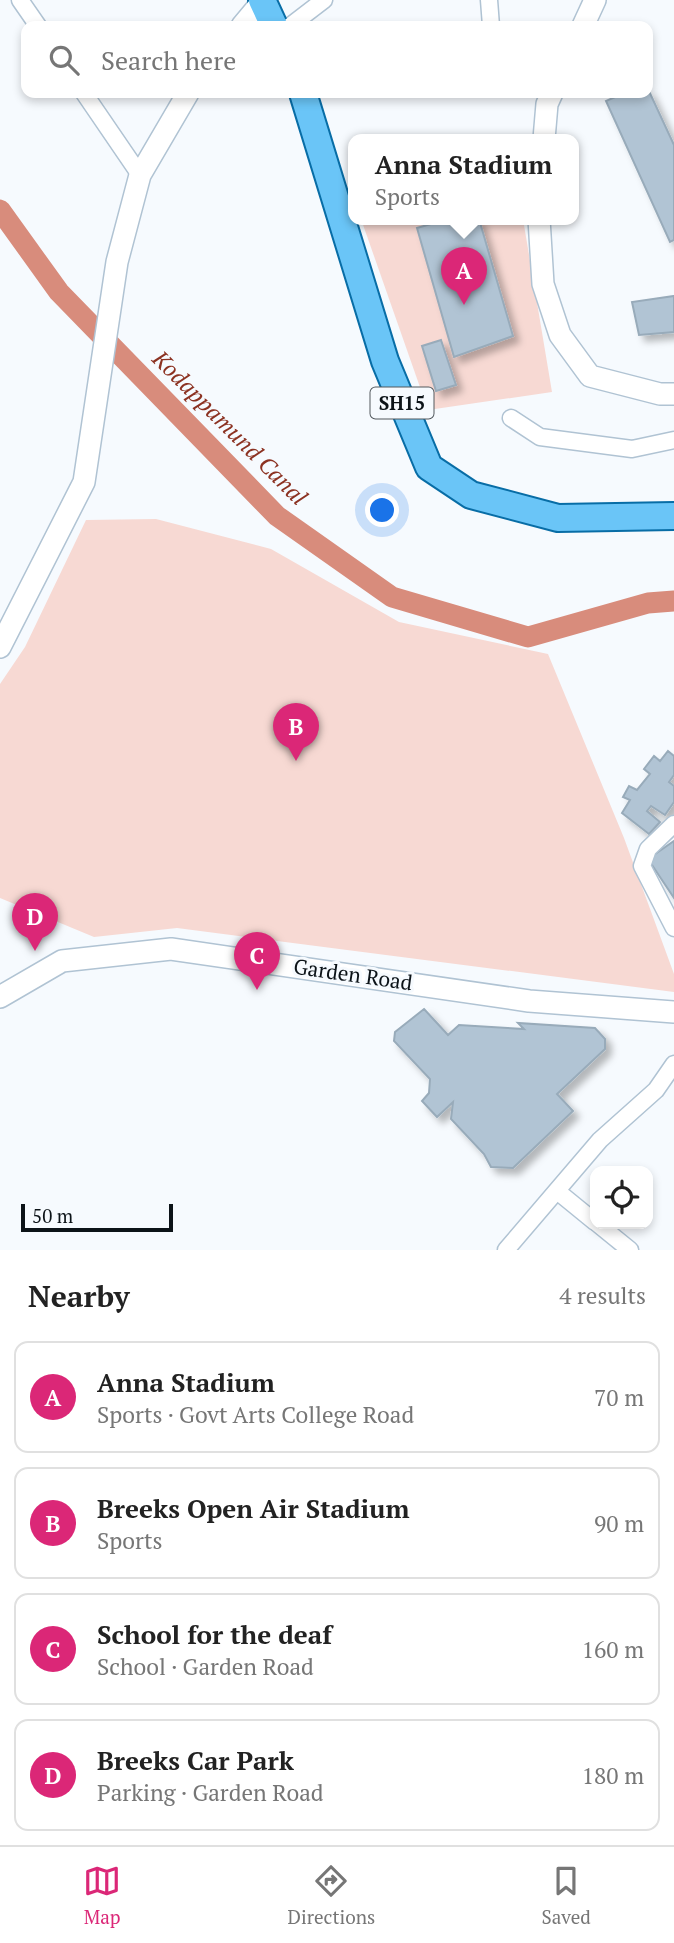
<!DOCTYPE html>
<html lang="en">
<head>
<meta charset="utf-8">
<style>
  :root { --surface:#fff; --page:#f2f2f2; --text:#222; --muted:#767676; --line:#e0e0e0; --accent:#db2777 }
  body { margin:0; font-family:"PT Serif",serif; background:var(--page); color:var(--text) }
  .controls { position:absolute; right:21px; bottom:21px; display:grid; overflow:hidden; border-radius:14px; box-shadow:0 4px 10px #0003 }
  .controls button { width:63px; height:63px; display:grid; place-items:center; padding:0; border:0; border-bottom:2px solid var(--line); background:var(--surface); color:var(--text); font:35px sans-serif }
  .scale { position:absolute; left:21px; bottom:18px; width:152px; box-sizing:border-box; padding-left:7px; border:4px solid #0c1318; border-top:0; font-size:19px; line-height:24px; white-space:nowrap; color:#0c1318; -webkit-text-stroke:5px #f6fafe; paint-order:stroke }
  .you { position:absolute; left:383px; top:511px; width:24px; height:24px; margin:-18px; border:5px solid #fff; border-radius:50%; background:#1a73e8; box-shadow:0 0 0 10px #1a73e833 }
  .badge { display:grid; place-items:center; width:46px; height:46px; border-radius:50%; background:var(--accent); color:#fff; font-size:23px; font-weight:700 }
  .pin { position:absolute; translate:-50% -58px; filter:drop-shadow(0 2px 4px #0008) }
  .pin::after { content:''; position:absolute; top:37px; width:24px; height:21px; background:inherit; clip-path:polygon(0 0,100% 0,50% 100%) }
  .popup { position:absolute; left:348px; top:134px; width:231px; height:91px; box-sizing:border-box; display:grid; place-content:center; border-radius:14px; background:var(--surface); filter:drop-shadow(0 2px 5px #0005); font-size:23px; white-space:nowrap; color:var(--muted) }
  .popup b { font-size:26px; color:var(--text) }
  .popup::after { content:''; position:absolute; left:50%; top:100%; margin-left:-14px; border:14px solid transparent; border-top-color:var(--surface) }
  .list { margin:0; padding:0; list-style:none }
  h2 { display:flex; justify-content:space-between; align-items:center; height:91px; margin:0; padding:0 28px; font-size:30px }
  h2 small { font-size:23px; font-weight:400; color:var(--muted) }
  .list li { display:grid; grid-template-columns:46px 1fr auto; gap:21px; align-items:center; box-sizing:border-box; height:112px; margin:0 14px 14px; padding:0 14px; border:2px solid var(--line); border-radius:14px }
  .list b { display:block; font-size:26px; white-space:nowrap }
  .list p { margin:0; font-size:23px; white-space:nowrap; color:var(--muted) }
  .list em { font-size:23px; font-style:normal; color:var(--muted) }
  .icon { flex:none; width:38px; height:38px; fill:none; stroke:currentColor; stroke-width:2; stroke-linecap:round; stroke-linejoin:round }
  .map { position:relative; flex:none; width:674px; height:1250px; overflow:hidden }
  .search { position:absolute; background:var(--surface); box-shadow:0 4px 10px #0003; left:21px; right:21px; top:21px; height:77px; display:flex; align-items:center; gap:18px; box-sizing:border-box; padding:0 24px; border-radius:14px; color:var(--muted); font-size:26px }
  .sheet { height:595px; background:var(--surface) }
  nav { display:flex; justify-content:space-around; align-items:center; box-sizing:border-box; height:98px; border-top:2px solid var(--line); background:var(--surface); font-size:19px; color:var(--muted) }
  nav a { display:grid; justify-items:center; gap:4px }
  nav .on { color:var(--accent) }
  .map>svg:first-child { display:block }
  .green { fill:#f7d9d3 }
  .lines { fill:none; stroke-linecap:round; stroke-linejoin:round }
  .canal { stroke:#d88c7c; stroke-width:21 }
  .building { fill:#b1c4d4; stroke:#98abba; stroke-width:2; filter:url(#shadow) }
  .minor-casing { stroke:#b0c3d3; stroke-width:19 }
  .tertiary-casing { stroke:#b0c3d3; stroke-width:24 }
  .primary-casing { stroke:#086da6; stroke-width:30 }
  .minor { stroke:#fff; stroke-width:16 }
  .tertiary { stroke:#fff; stroke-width:21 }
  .primary { stroke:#6ac5f7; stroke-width:26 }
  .labels { text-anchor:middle; stroke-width:6; stroke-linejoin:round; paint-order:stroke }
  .shield { fill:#f6fafe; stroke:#52585d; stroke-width:2 }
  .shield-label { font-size:19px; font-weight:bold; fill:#0c1318 }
  .street-label { font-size:21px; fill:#0c1318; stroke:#f6fafe }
  .water-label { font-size:23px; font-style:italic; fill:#8c3222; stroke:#f6fafe }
</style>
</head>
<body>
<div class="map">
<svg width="674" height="1250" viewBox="0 0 674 1250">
  <defs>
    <filter id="shadow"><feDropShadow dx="6" dy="6" stdDeviation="3.5" flood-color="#0004"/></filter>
  </defs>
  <rect width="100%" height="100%" fill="#f6fafe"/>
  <g class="green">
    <polygon points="361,219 523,219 552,392 428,410"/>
    <polygon points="156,519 271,549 399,622 548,654 624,838 674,974 674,992 177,928 94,937 0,898 0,684 25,647 86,520"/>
  </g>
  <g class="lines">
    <polyline class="canal" points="0,210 59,292 277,516 392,597 528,637 648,603 674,601"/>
  </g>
  <g class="building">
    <polygon points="648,89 674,145 674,240 670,242 606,101 624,93 648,93"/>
    <polygon points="448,219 479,219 513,336 454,357 417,228"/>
    <polygon points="674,296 674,332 639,335 632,302"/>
    <polygon points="441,340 456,385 436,391 422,346"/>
    <polygon points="668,751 674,756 674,775 669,782 674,786 674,802 665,815 651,806 647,811 660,822 649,834 622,813 630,800 623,797 629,786 637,790 650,774 644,769 654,756 660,761"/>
    <polygon points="674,841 674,898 648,859"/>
    <polygon points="424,1009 448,1035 459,1025 524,1029 518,1023 595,1028 605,1039 605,1049 557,1094 573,1111 513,1168 491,1167 484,1154 451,1119 453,1102 437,1117 422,1101 429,1093 430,1079 394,1041 395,1032"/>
  </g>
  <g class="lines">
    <g class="minor-casing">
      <g id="minor">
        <polyline points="20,0 38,26"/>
        <polyline points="489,0 491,26"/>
        <polyline points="290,26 324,0"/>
        <polyline points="84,93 140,175"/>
        <polyline points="511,418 540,437 632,449 674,440"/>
        <polyline points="674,824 648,849 642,866 674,928"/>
        <polyline points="557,1191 595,1222"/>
        <polyline points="598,1224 630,1250"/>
        <polyline points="506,1250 600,1140 656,1090 674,1064"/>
      </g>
    </g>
    <g class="tertiary-casing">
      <g id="tertiary">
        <polyline points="242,26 262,2"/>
        <polyline points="583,26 595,0"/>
        <polyline points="544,139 547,104 552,93"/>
        <polyline points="539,219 543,284 560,335 590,376 660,394 674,394"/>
        <polyline points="0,647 84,482 117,262 140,175 188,93"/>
        <polyline points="0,997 62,961 171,949 529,1001 674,1012"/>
      </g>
    </g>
    <g class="primary-casing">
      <g id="primary">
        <polyline points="262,0 274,26"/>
        <polyline points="303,93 385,361 429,467 471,495 558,518 674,516"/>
      </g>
    </g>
    <use href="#minor" class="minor"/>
    <use href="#tertiary" class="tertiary"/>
    <use href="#primary" class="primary"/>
  </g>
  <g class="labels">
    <rect class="shield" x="370.5" y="387.5" width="63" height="31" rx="5"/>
    <g class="shield-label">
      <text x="402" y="410">SH15</text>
    </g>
    <g class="street-label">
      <text transform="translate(353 975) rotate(8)" y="7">Garden Road</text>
    </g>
    <g class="water-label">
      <text transform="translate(230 428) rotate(45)" y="8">Kodappamund Canal</text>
    </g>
  </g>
</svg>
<div class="controls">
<button><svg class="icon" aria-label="locate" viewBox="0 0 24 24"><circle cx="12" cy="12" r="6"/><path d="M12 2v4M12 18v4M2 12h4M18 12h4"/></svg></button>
</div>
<div class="scale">50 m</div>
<div class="you"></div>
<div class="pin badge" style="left:464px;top:305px">A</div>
<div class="popup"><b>Anna Stadium</b>Sports</div>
<div class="pin badge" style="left:296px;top:761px">B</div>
<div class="pin badge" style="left:257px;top:990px">C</div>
<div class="pin badge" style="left:35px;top:951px">D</div>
<div class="search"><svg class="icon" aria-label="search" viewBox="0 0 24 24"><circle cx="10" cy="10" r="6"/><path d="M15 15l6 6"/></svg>Search here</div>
</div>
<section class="sheet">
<h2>Nearby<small>4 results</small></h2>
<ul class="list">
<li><span class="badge">A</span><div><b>Anna Stadium</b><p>Sports · Govt Arts College Road</p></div><em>70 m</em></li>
<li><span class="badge">B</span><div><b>Breeks Open Air Stadium</b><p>Sports</p></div><em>90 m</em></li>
<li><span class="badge">C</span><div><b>School for the deaf</b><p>School · Garden Road</p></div><em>160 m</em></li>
<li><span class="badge">D</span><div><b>Breeks Car Park</b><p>Parking · Garden Road</p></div><em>180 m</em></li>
</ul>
</section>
<nav>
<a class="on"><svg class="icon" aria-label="map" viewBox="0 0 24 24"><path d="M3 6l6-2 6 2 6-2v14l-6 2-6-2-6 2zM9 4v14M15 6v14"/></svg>Map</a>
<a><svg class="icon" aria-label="directions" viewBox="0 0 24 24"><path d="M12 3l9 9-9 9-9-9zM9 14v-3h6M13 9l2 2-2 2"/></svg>Directions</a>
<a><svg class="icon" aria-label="saved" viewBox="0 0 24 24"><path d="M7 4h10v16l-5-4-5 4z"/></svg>Saved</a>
</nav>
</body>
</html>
